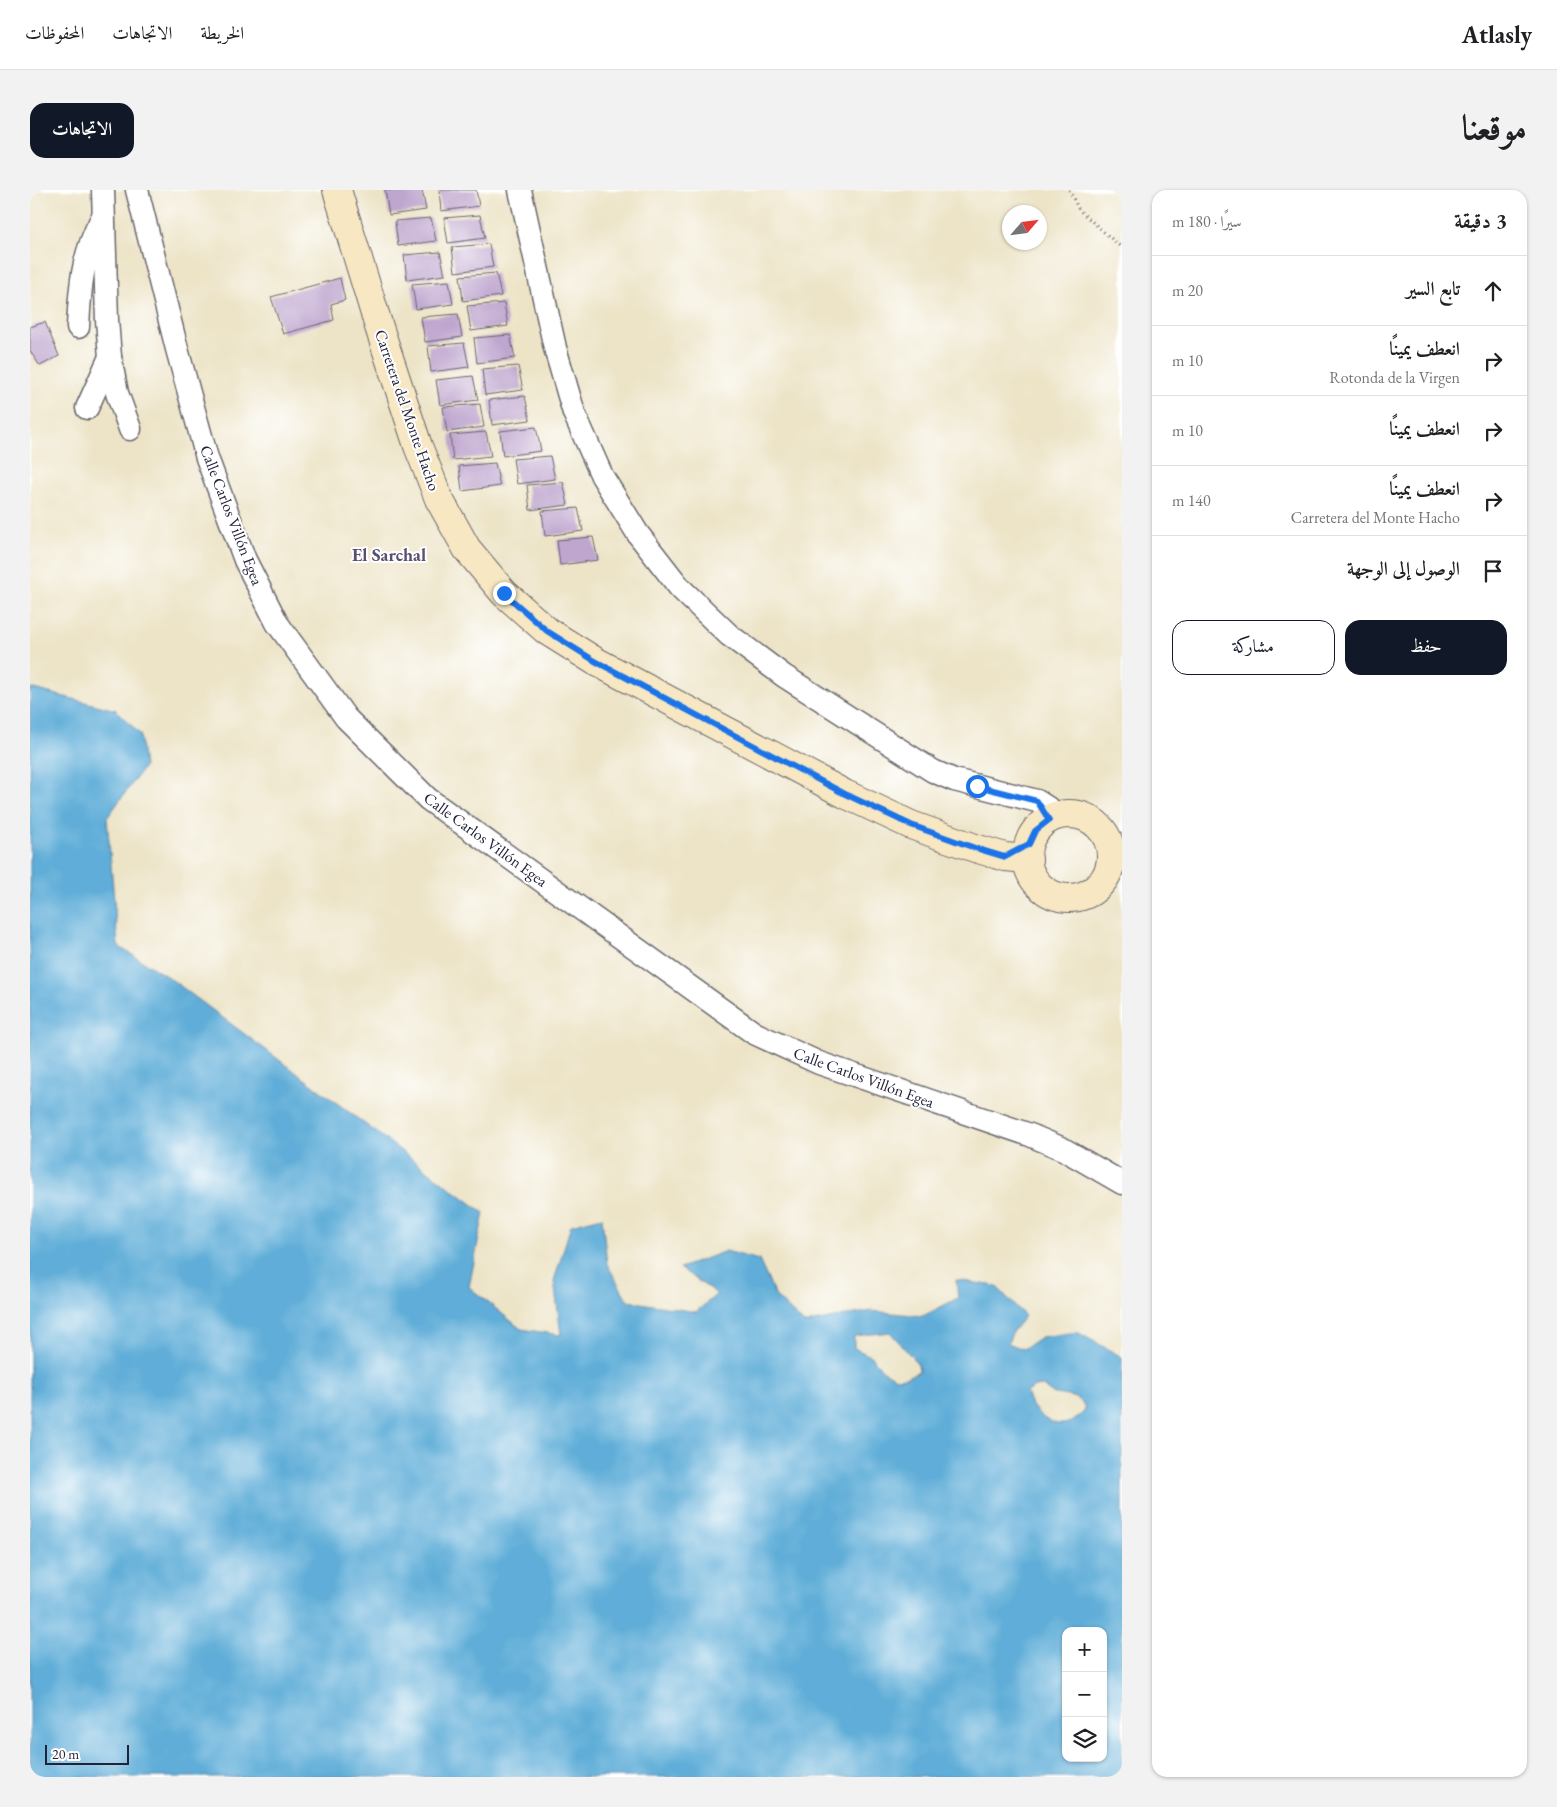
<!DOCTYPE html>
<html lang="ar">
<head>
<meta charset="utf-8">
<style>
  :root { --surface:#fff; --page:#f2f2f2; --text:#202124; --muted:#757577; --line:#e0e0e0; --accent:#111827 }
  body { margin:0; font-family:"EB Garamond",Amiri,serif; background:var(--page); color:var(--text); direction:rtl }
  .controls { position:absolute; right:15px; bottom:15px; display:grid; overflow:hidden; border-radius:10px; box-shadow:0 1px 4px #0004 }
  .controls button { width:45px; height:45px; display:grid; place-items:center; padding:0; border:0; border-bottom:1px solid var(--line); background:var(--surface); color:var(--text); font:25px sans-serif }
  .compass { position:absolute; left:972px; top:15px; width:45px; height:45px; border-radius:50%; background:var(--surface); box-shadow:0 1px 4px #0004; rotate:62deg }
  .scale { position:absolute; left:15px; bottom:12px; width:84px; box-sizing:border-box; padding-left:5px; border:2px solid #22223b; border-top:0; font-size:14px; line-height:18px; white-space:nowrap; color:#22223b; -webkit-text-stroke:4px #fff; paint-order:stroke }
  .stop { position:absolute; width:15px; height:15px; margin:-11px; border:4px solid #1a73e8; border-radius:50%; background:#fff }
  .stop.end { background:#1a73e8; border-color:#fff; box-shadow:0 1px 5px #0008 }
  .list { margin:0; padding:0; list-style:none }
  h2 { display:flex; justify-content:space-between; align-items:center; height:65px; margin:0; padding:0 20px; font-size:21px }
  h2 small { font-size:16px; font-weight:400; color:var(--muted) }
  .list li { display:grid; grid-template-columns:32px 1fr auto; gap:15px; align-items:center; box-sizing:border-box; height:70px; padding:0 20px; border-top:1px solid var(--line) }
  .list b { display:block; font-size:19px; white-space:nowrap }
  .list p { margin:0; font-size:16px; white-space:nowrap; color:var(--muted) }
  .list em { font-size:16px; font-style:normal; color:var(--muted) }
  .actions { display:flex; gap:10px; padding:15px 20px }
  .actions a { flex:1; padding:11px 0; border:1px solid var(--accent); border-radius:15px; text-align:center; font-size:18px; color:var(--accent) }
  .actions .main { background:var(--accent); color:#fff }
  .icon { flex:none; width:28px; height:28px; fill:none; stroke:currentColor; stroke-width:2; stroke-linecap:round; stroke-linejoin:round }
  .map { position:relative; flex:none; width:1092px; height:1587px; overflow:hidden; direction:ltr; border-radius:15px }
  header { display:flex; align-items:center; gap:30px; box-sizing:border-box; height:70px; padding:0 25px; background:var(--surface); border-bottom:1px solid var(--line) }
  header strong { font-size:24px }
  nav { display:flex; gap:28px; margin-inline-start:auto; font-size:18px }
  .intro { display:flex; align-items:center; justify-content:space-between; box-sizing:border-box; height:120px; padding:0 30px }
  h1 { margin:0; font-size:35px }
  .button { padding:12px 22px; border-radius:15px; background:var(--accent); color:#fff; font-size:18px; font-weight:700 }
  main { display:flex; gap:30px; padding:0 30px }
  aside { flex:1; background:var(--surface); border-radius:15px; box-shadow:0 1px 4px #0004 }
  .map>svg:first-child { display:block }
  .water { fill:#5eadd8; stroke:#40688a; fill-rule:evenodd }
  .building { fill:#bfa6cf }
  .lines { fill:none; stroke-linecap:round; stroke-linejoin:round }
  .service-casing { stroke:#69666c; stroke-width:14 }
  .minor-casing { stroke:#69666c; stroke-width:25 }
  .secondary-casing { stroke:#69666c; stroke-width:30 }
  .path { stroke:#69666c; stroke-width:3; stroke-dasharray:1 4; stroke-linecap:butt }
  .service { stroke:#fff; stroke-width:11 }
  .minor { stroke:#fff; stroke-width:22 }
  .secondary { stroke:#f7e8c3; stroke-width:28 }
  .route { stroke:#1a73e8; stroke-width:6 }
  .labels { text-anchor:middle; stroke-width:4; stroke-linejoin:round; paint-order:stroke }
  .street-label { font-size:16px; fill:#22223b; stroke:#fff }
  .neighbourhood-label { font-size:18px; font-weight:bold; fill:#59506f; stroke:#fff }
</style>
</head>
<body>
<header>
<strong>Atlasly</strong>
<nav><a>الخريطة</a><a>الاتجاهات</a><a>المحفوظات</a></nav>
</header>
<div class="intro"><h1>موقعنا</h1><a class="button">الاتجاهات</a></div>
<main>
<aside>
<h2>3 دقيقة<small>سيرًا · 180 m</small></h2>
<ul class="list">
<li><svg class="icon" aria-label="ahead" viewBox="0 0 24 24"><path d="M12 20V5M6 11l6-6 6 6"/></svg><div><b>تابع السير</b></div><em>20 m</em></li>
<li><svg class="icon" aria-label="right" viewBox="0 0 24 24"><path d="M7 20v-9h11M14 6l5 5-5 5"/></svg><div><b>انعطف يمينًا</b><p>Rotonda de la Virgen</p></div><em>10 m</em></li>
<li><svg class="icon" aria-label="right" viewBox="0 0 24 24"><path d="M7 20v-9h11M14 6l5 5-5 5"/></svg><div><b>انعطف يمينًا</b></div><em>10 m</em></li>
<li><svg class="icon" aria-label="right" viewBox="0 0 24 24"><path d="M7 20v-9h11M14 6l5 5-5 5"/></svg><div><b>انعطف يمينًا</b><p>Carretera del Monte Hacho</p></div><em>140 m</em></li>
<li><svg class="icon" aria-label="arrive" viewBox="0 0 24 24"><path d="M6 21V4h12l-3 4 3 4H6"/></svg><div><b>الوصول إلى الوجهة</b></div></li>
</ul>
<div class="actions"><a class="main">حفظ</a><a>مشاركة</a></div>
</aside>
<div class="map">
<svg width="1092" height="1587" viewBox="0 0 1092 1587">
  <rect width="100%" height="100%" fill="#fff"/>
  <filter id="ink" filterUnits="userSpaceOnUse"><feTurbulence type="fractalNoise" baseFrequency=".02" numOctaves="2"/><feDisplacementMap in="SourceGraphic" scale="10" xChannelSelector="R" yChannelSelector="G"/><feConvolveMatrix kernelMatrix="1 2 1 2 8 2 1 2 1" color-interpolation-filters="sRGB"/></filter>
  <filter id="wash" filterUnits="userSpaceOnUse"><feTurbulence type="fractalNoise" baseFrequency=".0096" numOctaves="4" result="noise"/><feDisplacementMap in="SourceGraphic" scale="20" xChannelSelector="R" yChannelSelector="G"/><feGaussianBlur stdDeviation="1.12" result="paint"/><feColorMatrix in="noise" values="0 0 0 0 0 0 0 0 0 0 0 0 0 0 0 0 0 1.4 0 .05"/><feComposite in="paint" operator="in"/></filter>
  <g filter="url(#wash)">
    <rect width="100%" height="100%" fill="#ede4c7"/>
    <path class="water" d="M0,498L86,520L110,544L114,577L77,628L88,756L141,789L454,1023L439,1097L491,1139L531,1145L524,1091L541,1035L572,1027L577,1074L598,1111L666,1122L687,1104L650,1078L696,1061L729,1070L746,1107L774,1134L841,1121L893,1126L928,1108L926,1090L966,1096L995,1126L983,1141L978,1153L993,1159L1011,1147L1047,1142L1092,1167V1587H0ZM860,1142L888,1174L889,1181L877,1187L866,1188L852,1180L842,1167L824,1158V1146ZM1013,1196C1015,1198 1017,1200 1020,1202C1032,1208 1052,1202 1055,1220C1052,1224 1048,1228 1043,1231C1022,1242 1001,1221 996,1202L1005,1197ZM1036,1441H1073V1568H1036Z"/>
    <g id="blocks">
      <g class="building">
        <polygon points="355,0 392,0 396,20 359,25"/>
        <polygon points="409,0 446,0 449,16 411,21"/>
        <polygon points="450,25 455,48 418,53 414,28"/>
        <polygon points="401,28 406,51 368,56 365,31"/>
        <polygon points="459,54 463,77 425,82 422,57"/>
        <polygon points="410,62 415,85 377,90 374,65"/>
        <polygon points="466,83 471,106 433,111 430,86"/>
        <polygon points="310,88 315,110 301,114 304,130 253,144 241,107"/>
        <polygon points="419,91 423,114 386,119 382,94"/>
        <polygon points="474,113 478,136 441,141 437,116"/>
        <polygon points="428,124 432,147 395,152 391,127"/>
        <polygon points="15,132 29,166 10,176 0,161 0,137"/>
        <polygon points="480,145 485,168 447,173 444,148"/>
        <polygon points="434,153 439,177 401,182 398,156"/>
        <polygon points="488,176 493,200 455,205 452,179"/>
        <polygon points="443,186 448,210 410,215 406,190"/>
        <polygon points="495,206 500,230 462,235 459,210"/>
        <polygon points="450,214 454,237 417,242 413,217"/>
        <polygon points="506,237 511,261 473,266 470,241"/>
        <polygon points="456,242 461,266 423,270 420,245"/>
        <polygon points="520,266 525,289 487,294 483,269"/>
        <polygon points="465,273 470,296 432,301 429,276"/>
        <polygon points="533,292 538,315 500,320 497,295"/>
        <polygon points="548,318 553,341 515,346 512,321"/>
        <polygon points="563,347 568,370 530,375 527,350"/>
      </g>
    </g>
  </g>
  <g filter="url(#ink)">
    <use href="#blocks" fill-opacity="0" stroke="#69666c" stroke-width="1"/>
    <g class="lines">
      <g class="service-casing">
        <polyline id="service" points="1081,672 1092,676"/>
      </g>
      <g class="minor-casing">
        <g id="minor">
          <polyline points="73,0 77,130 80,167 87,203 100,239"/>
          <polyline points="107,0 147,159 177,268 215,370 247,433 316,528 398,609 724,843 789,873 1000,945 1033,959 1092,993"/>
          <polyline points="490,0 525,158 544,223 572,286 608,344 650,398 699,445 754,486 903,581 924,590 1007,611 1029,625"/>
          <path d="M48,137C50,98 52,66 71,30"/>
          <polyline points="57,218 80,167"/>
        </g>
      </g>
      <g class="secondary-casing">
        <g id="secondary">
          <polyline points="307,0 349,137 388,256 409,309 437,359 474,403 517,441 565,471 815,604 881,635 945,658 975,667 998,669"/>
          <circle cx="1039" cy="666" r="42"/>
        </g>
      </g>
      <polyline class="path" points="1039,0 1049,20 1092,58"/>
      <use href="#service" class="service"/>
      <use href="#minor" class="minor"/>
      <use href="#secondary" class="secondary"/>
    </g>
  </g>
  <g class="lines" filter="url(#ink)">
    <polyline class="route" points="474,403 517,441 565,471 815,604 881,635 945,658 975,667 999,654 1005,641 1019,630 1007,611 947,596"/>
  </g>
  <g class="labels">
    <g class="street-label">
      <text transform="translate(378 220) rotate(71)" y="6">Carretera del Monte Hacho</text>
      <text transform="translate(202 325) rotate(69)" y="6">Calle Carlos Villón Egea</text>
      <text transform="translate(456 649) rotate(36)" y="6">Calle Carlos Villón Egea</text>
      <text transform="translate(834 887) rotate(20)" y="6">Calle Carlos Villón Egea</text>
    </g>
    <g class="neighbourhood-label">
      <text x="359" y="371">El Sarchal</text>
    </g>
  </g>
</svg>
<div class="controls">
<button>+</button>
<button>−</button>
<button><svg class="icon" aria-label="layers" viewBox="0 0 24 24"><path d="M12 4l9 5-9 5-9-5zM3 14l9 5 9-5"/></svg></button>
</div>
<svg class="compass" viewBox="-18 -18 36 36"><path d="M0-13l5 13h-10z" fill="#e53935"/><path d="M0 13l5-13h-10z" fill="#757577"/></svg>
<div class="scale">20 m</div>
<div class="stop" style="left:947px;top:596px"></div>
<div class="stop end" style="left:474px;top:403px"></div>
</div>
</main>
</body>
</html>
